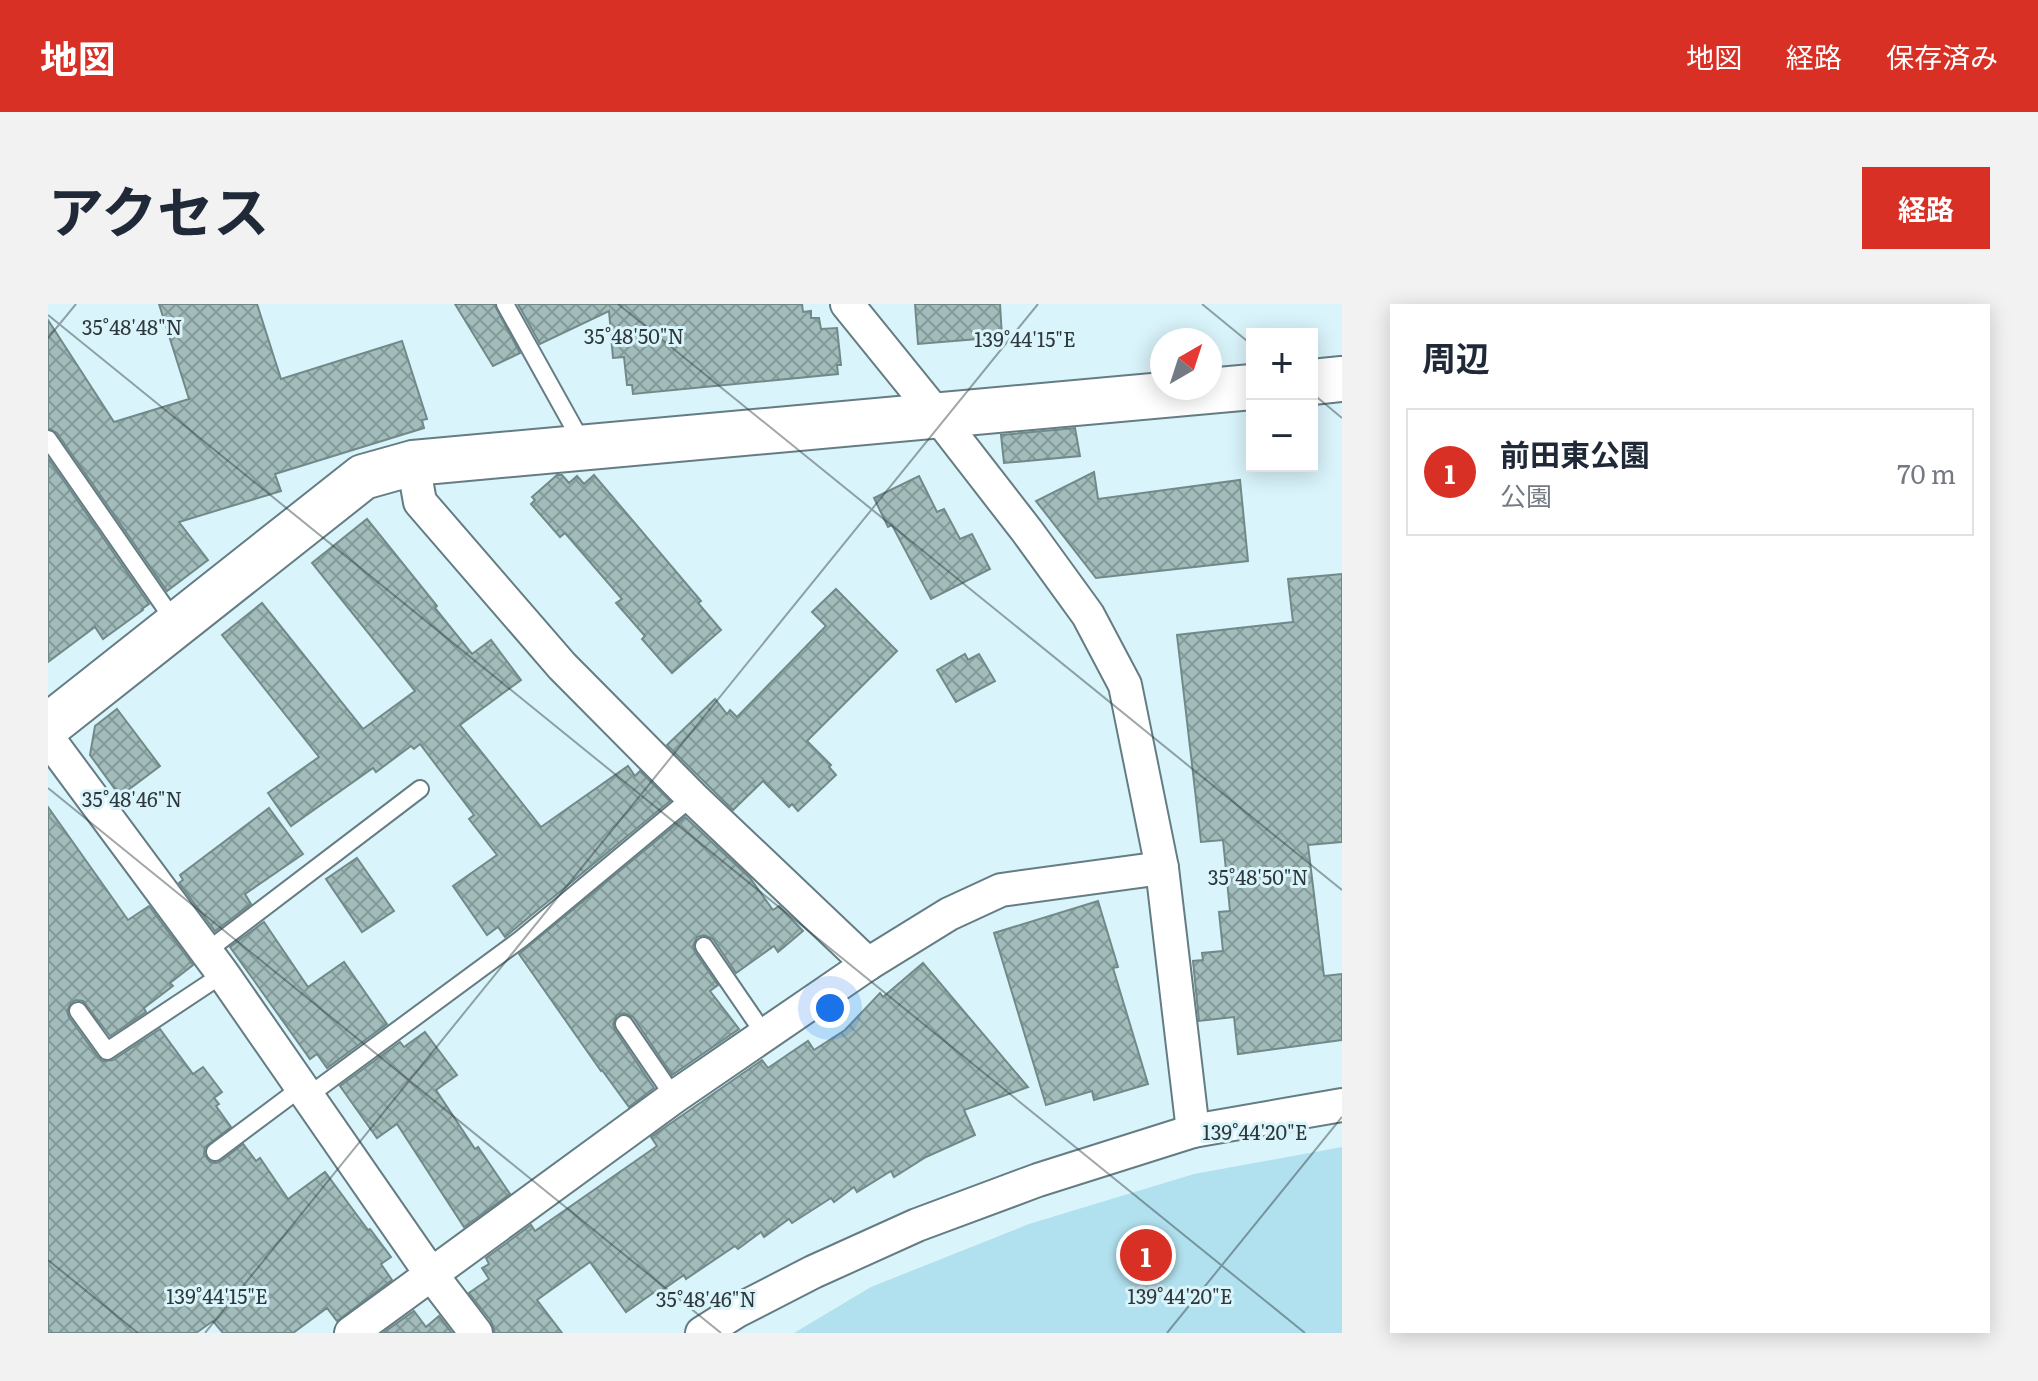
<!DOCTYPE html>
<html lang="ja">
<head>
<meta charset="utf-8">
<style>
  :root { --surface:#fff; --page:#f2f2f3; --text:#1f2937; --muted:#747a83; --line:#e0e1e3; --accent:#d93025 }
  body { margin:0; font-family:Literata,"Noto Sans JP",serif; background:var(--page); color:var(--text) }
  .controls { position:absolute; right:24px; top:24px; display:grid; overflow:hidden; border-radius:0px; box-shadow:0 4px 20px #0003 }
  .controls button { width:72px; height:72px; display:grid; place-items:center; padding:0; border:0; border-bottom:2px solid var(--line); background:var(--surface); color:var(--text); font:40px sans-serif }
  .compass { position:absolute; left:1102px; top:24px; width:72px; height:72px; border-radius:50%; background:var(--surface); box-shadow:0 4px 20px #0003; rotate:39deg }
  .you { position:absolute; left:782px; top:704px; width:28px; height:28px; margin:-20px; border:6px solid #fff; border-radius:50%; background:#1a73e8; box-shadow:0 0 0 12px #1a73e833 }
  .badge { display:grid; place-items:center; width:52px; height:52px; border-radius:50%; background:var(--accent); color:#fff; font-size:26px; font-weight:700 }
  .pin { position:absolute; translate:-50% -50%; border:4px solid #fff; box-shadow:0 2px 8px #0006 }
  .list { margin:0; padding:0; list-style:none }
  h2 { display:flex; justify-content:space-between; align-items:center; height:104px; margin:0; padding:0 32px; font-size:34px }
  h2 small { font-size:26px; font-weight:400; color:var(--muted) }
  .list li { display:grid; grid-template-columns:52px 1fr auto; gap:24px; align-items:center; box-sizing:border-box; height:128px; margin:0 16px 16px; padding:0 16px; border:2px solid var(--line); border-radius:0px }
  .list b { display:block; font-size:30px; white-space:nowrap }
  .list p { margin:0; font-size:26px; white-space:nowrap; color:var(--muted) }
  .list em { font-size:26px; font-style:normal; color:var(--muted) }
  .map { position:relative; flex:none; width:1294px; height:1029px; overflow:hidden; border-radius:0px }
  header { display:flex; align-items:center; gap:48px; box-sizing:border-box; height:112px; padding:0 40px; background:var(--accent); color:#fff }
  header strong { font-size:38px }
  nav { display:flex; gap:44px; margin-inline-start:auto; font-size:28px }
  .intro { display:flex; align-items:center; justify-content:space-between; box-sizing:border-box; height:192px; padding:0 48px }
  h1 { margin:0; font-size:56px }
  .button { padding:20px 36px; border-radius:0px; background:var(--accent); color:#fff; font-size:28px; font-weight:700 }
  main { display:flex; gap:48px; padding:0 48px }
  aside { flex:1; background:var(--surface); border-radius:0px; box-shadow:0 4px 20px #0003 }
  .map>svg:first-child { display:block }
  .park { fill:#b1e1ee }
  .building { fill:url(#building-cross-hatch); stroke:#718a89; stroke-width:2 }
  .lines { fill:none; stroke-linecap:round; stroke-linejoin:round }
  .lane-casing { stroke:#657c83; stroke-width:20 }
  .street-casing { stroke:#657c83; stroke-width:36 }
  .secondary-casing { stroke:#657c83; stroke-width:48 }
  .lane { stroke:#fff; stroke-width:16 }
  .street { stroke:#fff; stroke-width:32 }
  .secondary { stroke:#fff; stroke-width:44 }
  .ticks { fill:none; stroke:#2f393c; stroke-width:2; stroke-opacity:0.45 }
  .ticks-label { font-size:20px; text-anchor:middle; fill:#2f393c; stroke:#daf4fb; stroke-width:6; stroke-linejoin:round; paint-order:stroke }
</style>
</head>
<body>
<header>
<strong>地図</strong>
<nav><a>地図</a><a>経路</a><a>保存済み</a></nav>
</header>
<div class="intro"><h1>アクセス</h1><a class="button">経路</a></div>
<main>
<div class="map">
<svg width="1294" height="1029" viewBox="0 0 1294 1029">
  <defs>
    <pattern id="building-cross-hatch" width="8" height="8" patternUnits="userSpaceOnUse" patternTransform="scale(2)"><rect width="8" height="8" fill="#a2bcbb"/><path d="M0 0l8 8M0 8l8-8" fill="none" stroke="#849a99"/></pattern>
  </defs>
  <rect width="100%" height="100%" fill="#daf4fb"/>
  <polygon class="park" points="1294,843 1294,1029 746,1029 823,983 981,920 1146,870"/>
  <g class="building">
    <polygon points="111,0 209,0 233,75 354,37 379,115 374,116 376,124 227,170 233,187 131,218 160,256 119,287 9,129 0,124 0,16 66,118 141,95"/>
    <polygon points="407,0 446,0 472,49 445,62"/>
    <polygon points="470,0 754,0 755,8 763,7 763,14 771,14 773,25 789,24 793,61 789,61 790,70 585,90 584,81 579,81 576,53 565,54 561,7 492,40"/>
    <polygon points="867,0 952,0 954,33 870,40"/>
    <polygon points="1027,124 1032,152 956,159 953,131"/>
    <polygon points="0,154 101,300 94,305 95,306 55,335 47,323 0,358"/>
    <polygon points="1046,168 1050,195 1192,176 1200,257 1048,274 988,197"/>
    <polygon points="509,171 514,171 521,179 529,172 536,180 546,171 653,297 650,299 673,326 624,369 594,335 597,332 568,299 574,295 517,229 512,233 483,200 487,196 484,193"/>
    <polygon points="871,172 889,208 896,205 912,235 924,230 942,265 883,295 844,221 840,223 826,194"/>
    <polygon points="319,215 389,302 387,304 424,350 443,336 473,376 412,421 493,523 580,462 587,472 592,467 622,497 457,633 450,623 439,631 405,582 449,551 421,515 426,511 372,440 366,445 363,442 328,468 325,464 243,522 220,489 271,453 174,331 214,299 315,425 367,387 264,259"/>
    <polygon points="1294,270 1294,538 1260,541 1276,672 1294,670 1294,736 1190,750 1186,713 1151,717 1145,657 1155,656 1154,649 1175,647 1171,608 1182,607 1175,536 1153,538 1129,331 1245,318 1240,275"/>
    <polygon points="788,285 849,347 759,437 783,461 781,463 788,471 750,507 744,500 741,503 715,477 685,506 619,441 667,395 679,410 682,406 689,413 778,322 764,308"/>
    <polygon points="917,350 920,356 931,350 947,377 908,398 889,366"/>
    <polygon points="69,405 112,462 72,492 42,451 47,422"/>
    <polygon points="0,503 80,616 101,602 145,661 122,679 125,682 96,704 98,708 62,732 35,697 28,696 23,699 19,707 21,713 50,753 55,757 65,756 112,725 145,770 155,763 174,788 166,794 171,800 168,802 183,823 157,843 156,850 162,858 168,859 173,857 195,840 208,857 212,854 240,895 277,868 320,926 322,925 343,953 333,960 344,976 289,1017 279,1004 245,1029 175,1029 165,1017 148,1029 0,1029"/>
    <polygon points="221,504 255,550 197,590 203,600 167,627 131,579 135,576 132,571"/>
    <polygon points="637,513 702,574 725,606 731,602 755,627 730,648 726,642 688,669 665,635 656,631 649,633 645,642 647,648 670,681 662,687 691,725 624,771 585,713 576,709 569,711 565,720 567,726 606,784 581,803 554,766 553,767 471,650"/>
    <polygon points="309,554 346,607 314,628 278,575"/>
    <polygon points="1050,597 1070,663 1065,664 1100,780 1046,796 1044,787 998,801 946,629"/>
    <polygon points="216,618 260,683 296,658 339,720 279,764 269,750 262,755 182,643"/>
    <polygon points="875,659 980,783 916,806 927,831 878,853 846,873 843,867 809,888 806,883 786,898 783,894 744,919 741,915 716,933 713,928 690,945 687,942 638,975 636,971 610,989 608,987 578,1008 542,958 489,996 514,1029 447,1029 443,1017 421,989 441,975 434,964 441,960 438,954 483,921 487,927 609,842 603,833 714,756 720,764 760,737 766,746 797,726 832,689 835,693"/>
    <polygon points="377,728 409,771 388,786 427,845 430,843 462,890 416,923 349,820 329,834 292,782 352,738 356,743"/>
    <polygon points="366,1007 378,1023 391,1012 404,1029 335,1029"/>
  </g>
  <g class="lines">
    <g class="lane-casing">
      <g id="lane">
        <polyline points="457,0 536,142"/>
        <polyline points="0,135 127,318"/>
        <polyline points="656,642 717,731"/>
        <polyline points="159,647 372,485"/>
        <polyline points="30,707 59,747 175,670"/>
        <polyline points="576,720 626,793"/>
        <polyline points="260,792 473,635 644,493"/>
        <polyline points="167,848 254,783"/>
      </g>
    </g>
    <g class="street-casing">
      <g id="street">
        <polyline points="799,0 889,111 979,227 1040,311 1077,381 1114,564 1145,827"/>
        <polyline points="365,159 372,198 514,362 644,493 820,660"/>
        <polyline points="0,434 175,670 383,970 428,1029"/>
        <polyline points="303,1029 626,793 820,660 901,610 953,586 1114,564"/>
        <polyline points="654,1029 689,1007 765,968 869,921 990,876 1145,827 1294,801"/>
      </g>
    </g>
    <g class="secondary-casing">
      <g id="secondary">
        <polyline points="1264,78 1294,75"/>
        <polyline points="0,422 315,173 365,159 1204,83"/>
      </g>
    </g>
    <use href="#lane" class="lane"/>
    <use href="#street" class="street"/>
    <use href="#secondary" class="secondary"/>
  </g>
  <path class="ticks" d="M570,0L1294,586M1154,0L1204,41M0,11L1257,1029M0,34L28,0M1264,89L1294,114M0,484L673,1029M0,956L90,1029M157,1029L990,0M1119,1029L1294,813"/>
  <g class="ticks-label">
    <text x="84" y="31">35°48'48"N</text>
    <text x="586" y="40">35°48'50"N</text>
    <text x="977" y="43">139°44'15"E</text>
    <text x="84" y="503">35°48'46"N</text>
    <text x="1210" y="581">35°48'50"N</text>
    <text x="1207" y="836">139°44'20"E</text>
    <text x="169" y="1000">139°44'15"E</text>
    <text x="1132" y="1000">139°44'20"E</text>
    <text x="658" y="1003">35°48'46"N</text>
  </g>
</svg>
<div class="controls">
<button>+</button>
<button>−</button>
</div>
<svg class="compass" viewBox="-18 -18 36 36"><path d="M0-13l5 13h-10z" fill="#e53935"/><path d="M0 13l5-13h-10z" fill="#747a83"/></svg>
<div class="you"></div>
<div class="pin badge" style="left:1098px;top:951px">1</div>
</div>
<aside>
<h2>周辺<small></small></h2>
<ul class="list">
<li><span class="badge">1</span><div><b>前田東公園</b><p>公園</p></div><em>70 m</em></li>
</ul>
</aside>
</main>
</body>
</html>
